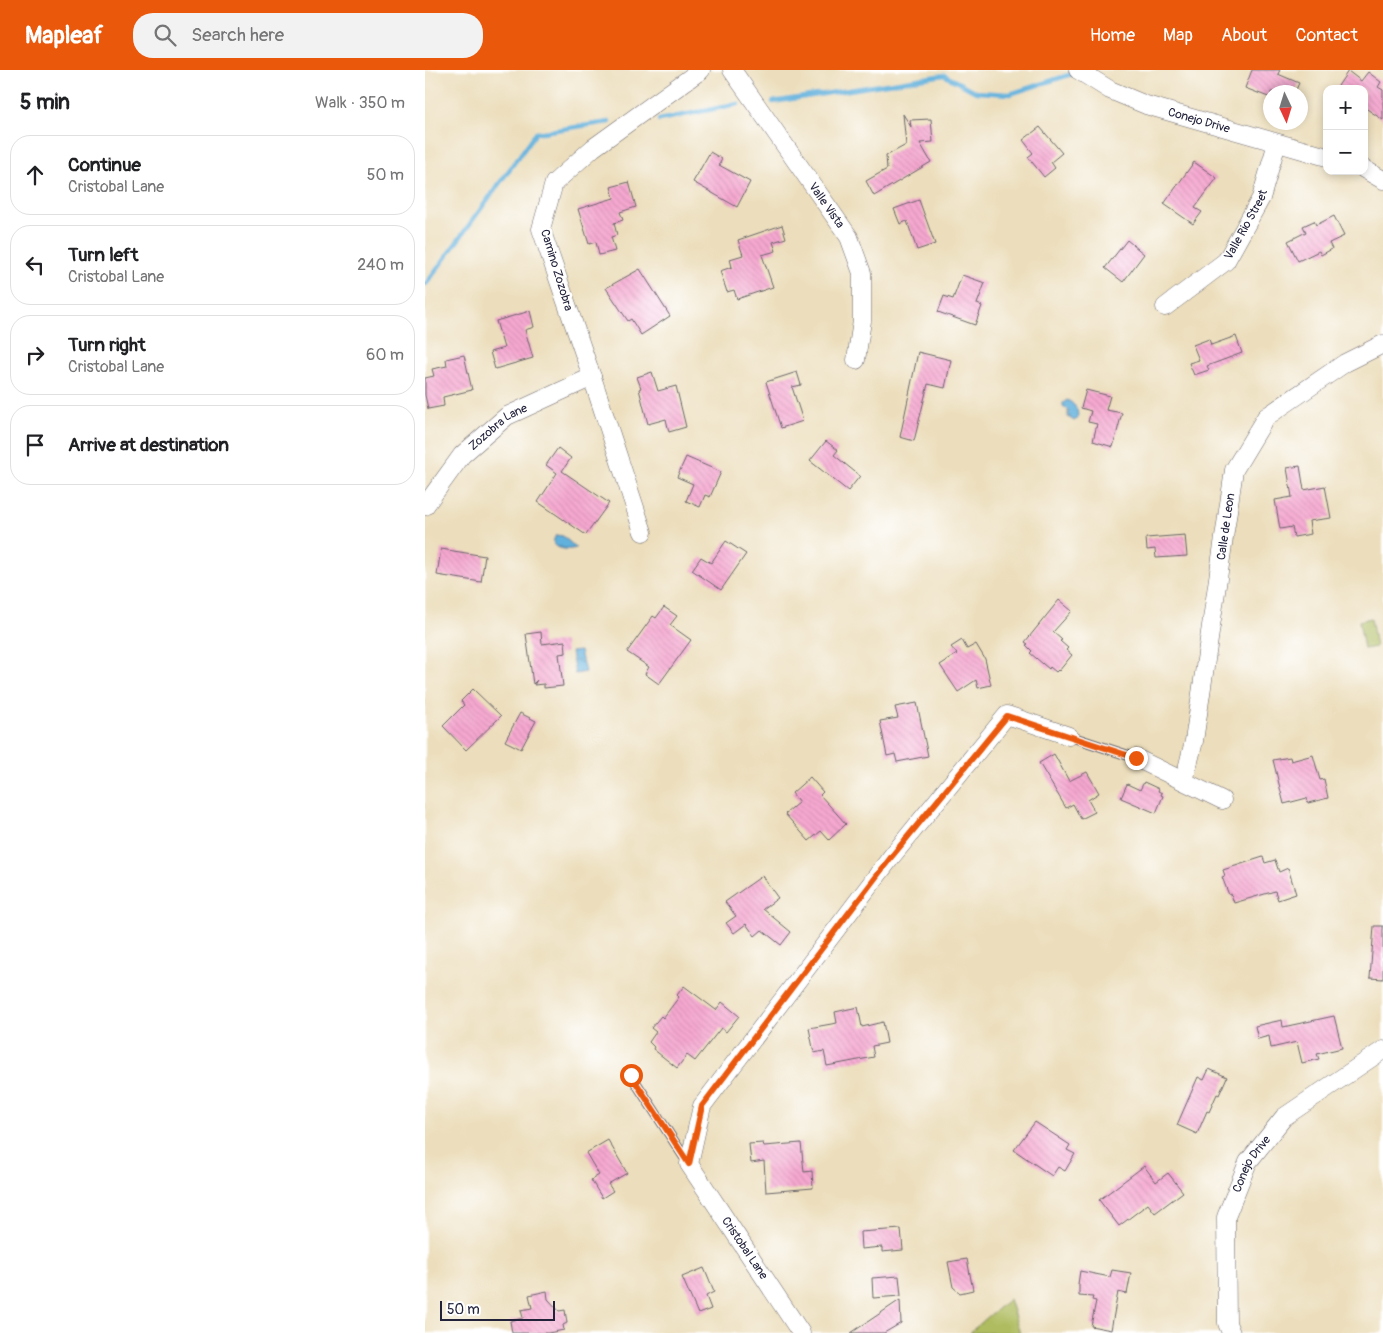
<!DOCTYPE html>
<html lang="en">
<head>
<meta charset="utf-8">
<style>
  :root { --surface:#fff; --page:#f2f2f2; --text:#202124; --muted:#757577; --line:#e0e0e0; --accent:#ea580c }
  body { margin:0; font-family:Pangolin,sans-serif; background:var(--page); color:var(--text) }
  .controls { position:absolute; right:15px; top:15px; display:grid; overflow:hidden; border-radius:10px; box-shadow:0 2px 8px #0003 }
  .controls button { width:45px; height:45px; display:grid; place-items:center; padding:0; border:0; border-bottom:1px solid var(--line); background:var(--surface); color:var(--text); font:25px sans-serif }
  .compass { position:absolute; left:838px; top:15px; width:45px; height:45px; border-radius:50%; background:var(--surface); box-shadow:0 2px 8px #0003; rotate:176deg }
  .scale { position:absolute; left:15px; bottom:12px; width:115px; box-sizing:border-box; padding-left:5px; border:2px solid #22223b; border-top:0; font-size:14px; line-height:18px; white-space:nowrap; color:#22223b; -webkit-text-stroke:4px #fff; paint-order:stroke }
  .stop { position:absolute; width:15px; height:15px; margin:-11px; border:4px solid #ea580c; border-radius:50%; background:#fff }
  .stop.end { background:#ea580c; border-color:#fff; box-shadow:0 1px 5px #0008 }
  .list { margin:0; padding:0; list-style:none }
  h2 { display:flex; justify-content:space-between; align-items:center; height:65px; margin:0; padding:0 20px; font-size:21px }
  h2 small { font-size:16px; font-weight:400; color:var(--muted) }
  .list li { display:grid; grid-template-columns:32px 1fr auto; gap:15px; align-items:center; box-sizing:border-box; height:80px; margin:0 10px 10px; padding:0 10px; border:1px solid var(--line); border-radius:20px }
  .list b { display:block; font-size:19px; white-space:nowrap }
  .list p { margin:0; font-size:16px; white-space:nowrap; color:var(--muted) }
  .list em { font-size:16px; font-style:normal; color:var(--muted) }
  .icon { flex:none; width:28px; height:28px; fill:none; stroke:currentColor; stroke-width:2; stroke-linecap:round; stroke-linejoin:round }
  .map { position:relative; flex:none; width:958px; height:1263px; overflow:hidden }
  header { display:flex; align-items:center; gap:30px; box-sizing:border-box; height:70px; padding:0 25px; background:var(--accent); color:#fff }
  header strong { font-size:24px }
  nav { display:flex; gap:28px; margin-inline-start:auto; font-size:18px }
  .search { width:350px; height:45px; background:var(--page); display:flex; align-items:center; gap:12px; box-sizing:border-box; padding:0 18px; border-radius:20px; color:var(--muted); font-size:19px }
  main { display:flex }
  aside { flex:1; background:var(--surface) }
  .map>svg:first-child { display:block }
  .green { fill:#afbc5e; stroke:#686f4c }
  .water { fill:url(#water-ripples); stroke:#426a8c }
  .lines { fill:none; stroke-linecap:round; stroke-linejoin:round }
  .stream { stroke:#62b1dc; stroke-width:4.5 }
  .building { fill:url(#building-back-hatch) }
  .lane-casing { stroke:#696468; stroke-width:11 }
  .street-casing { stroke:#696468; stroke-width:19 }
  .lane { stroke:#fff; stroke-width:9 }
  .street { stroke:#fff; stroke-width:18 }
  .route { stroke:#ea580c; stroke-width:6 }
  .labels { text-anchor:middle; stroke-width:5; stroke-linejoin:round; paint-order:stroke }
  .street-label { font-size:12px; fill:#22223b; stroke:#fff }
</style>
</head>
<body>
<header>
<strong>Mapleaf</strong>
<div class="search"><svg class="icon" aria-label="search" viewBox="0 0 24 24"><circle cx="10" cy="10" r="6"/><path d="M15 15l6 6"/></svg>Search here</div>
<nav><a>Home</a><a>Map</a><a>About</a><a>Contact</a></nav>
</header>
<main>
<aside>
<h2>5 min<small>Walk · 350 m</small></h2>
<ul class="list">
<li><svg class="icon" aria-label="ahead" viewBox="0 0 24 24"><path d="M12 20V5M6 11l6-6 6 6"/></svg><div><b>Continue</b><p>Cristobal Lane</p></div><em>50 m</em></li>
<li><svg class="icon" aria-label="left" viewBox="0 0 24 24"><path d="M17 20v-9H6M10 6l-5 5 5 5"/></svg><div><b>Turn left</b><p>Cristobal Lane</p></div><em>240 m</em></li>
<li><svg class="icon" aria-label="right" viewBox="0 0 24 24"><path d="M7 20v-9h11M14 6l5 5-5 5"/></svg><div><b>Turn right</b><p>Cristobal Lane</p></div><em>60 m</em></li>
<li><svg class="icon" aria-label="arrive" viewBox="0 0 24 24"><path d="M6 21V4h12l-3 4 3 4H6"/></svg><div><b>Arrive at destination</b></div></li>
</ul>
</aside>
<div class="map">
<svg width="958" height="1263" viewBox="0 0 958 1263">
  <defs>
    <pattern id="water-ripples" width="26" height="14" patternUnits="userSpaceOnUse" patternTransform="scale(1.25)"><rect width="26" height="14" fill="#62b1dc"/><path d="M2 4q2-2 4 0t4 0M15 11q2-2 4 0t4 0" fill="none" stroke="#5090b4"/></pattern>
    <pattern id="building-back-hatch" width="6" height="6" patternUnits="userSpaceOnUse" patternTransform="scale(1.25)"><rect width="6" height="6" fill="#f6a8d0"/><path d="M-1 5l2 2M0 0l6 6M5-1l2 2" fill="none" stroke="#d390b4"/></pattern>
  </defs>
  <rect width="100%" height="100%" fill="#fff"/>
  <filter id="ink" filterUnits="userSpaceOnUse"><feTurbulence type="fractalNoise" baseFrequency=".02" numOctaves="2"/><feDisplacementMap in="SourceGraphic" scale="10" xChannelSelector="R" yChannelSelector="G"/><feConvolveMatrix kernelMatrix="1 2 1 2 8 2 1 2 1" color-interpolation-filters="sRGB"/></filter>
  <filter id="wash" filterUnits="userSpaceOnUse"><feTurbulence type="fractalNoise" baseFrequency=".0096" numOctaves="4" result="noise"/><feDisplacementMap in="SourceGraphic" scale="20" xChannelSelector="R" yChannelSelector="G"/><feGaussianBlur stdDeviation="1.12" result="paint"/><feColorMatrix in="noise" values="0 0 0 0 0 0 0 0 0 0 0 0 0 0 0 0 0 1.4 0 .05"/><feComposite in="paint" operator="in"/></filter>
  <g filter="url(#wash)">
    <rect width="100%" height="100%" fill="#ecdebc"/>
    <g class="green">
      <polygon points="946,548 951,577 939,579 934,551"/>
      <polygon points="584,1229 595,1263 544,1263"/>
    </g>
    <g class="water">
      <path d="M642,330C649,333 655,340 652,349L649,351L643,347V340L638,336V333Z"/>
      <path d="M131,465L138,466L151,478C142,481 122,479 131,465Z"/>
      <polygon points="155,581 160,602 150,604 146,582"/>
    </g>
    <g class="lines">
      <g class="stream">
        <polyline points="348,32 519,5 551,22 585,24 650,3"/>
        <polyline points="234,50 313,34"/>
        <polyline points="0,214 2,213 111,63 184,52"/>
      </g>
    </g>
    <g id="blocks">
      <g class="building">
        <polygon points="827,0 855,0 853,4 874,13 870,22 846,22 846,28 820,18"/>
        <polygon points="923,1 936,11 943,2 956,12 953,17 958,20 958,50 939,37 939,19 911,19"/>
        <polygon points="478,44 486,57 485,50 506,49 508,72 495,73 506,92 449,126 441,111 462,99 461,86 481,75"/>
        <polygon points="615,57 637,83 626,92 630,98 619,107 603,87 608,83 598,70"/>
        <polygon points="285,82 297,89 294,95 325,112 312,137 268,112"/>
        <polygon points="769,92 792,108 770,138 777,142 768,154 739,134"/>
        <polygon points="204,112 211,137 195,142 198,150 189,153 192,165 186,167 190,181 174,185 171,172 164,174 153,139 189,128 186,117"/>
        <polygon points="494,130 510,174 492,180 482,151 475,154 469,139"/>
        <polygon points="909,146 919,166 904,173 907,179 896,185 894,181 873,191 863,171 881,162 878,156 889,151 891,155"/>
        <polygon points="357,155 361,168 348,172 351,181 337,185 348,217 312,229 309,220 302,222 295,201 307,197 305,189 318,185 313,170"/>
        <polygon points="702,170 719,184 698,212 680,198"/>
        <polygon points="215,199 245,246 216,265 206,249 203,251 181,218"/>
        <polygon points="537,205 560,213 552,234 557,236 550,255 513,242 519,226 528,229"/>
        <polygon points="105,241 109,257 100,260 108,288 70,299 65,282 79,278 71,251"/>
        <polygon points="811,266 817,283 782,296 784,300 769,305 764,293 774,290 768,275 784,269 786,275"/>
        <polygon points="493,282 526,290 520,318 503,314 489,371 475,367"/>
        <polygon points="39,285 47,320 18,327 19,336 3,339 0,325 0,308 9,306 7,299 22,296 21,289"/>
        <polygon points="227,302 233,321 251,316 261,357 244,362 241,349 223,354 214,319 216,318 212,307"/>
        <polygon points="372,302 376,315 367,317 378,351 356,358 341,312"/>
        <polygon points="661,320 685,326 681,340 697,343 688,377 668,371 672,354 663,352 666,341 656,338"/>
        <polygon points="401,371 413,380 409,385 435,406 423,421 385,391"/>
        <polygon points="133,378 146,388 137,401 184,433 161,465 113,432 132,403 121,395"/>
        <polygon points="261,387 296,402 285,427 280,425 275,437 261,431 268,414 252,407"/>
        <polygon points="875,396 879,420 900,416 906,448 884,451 886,464 869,467 867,457 855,459 850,430 867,427 862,398"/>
        <polygon points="760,465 762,486 731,488 730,479 722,480 721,468"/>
        <polygon points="301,471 321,484 296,520 267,500 276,487 286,493"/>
        <polygon points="16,479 60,486 56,512 12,505"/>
        <polygon points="634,530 647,541 628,562 637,570 635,571 643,578 641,580 647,585 634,601 633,600 631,602 625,597 624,599 605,583 607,581 601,575 603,574 600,572"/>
        <polygon points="239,537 252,546 245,555 266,570 234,614 220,604 224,597 202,582 228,546 231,548"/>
        <polygon points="116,562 117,574 140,571 141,583 134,584 138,616 119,618 119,614 109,615 112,610 108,614 101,564"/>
        <polygon points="537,570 542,579 551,574 560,589 566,615 553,618 551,610 533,622 515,595 532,584 526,577"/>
        <polygon points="48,619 76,646 41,680 18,656 39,635 36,631"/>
        <polygon points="492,633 503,686 472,692 470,684 462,686 455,651 473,648 470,637"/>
        <polygon points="95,643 111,651 96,679 80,671"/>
        <polygon points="629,684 644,711 662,702 674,723 663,730 670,742 656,749 648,734 641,738 614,693"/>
        <polygon points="888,685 895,710 899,709 903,728 883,733 882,728 859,734 848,690 865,687 866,691"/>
        <polygon points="385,707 398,722 395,725 421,754 404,770 396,761 384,771 360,744 374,732 367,723"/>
        <polygon points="719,712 734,719 733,721 737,723 736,725 738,726 731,743 696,728 702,714 715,720"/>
        <polygon points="838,787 840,793 850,790 854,802 863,798 871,824 853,830 850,821 809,833 806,824 804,825 797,807 800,806 798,800"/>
        <polygon points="337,806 353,828 338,839 366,862 356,875 337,860 330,866 321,854 309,863 301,853 311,846 300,832"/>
        <polygon points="949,856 958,856 958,909 945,908"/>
        <polygon points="259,916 291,940 297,932 314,946 301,962 296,958 270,991 262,985 252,998 228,979 229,977 224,972 231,962 226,958 236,946 238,948 254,927 252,925"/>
        <polygon points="433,937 437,957 458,952 462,973 447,976 449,987 402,996 399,981 389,983 384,958 412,953 410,942"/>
        <polygon points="909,946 917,978 892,984 894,989 877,993 872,972 846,978 844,966 833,969 830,956 857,950 858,957"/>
        <polygon points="784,999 802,1007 794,1025 792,1024 784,1042 782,1041 772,1064 752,1055 773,1007 779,1010"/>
        <polygon points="610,1052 645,1075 642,1080 650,1084 640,1101 633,1097 627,1106 589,1080"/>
        <polygon points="183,1070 202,1103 183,1114 188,1121 177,1128 166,1110 174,1105 161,1083"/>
        <polygon points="338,1073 339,1076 376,1073 379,1102 387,1101 388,1118 341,1122 339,1091 326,1093 324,1074"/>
        <polygon points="719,1096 731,1112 743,1103 758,1122 730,1143 723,1134 694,1156 674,1130"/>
        <polygon points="476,1159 478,1180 457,1182 457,1177 436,1179 435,1162"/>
        <polygon points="542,1189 548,1220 535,1223 528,1217 523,1192"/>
        <polygon points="279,1198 289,1222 281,1226 286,1239 273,1244 257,1207"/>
        <polygon points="687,1200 706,1203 702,1224 693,1222 686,1260 666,1256 671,1231 667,1230 668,1227 654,1226 654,1214 653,1214 655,1201 685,1207"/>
        <polygon points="474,1206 476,1226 448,1228 447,1208"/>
        <polygon points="122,1221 123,1229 134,1241 140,1240 142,1253 138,1255 139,1260 123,1263 87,1263 85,1251 98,1248 96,1240 107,1238 104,1225"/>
        <polygon points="475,1230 476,1253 459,1263 426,1263"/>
      </g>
    </g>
  </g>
  <g filter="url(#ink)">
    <use href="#blocks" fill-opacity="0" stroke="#696468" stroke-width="1"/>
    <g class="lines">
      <g class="lane-casing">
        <g id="lane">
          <polyline points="644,666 711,688"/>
          <polyline points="206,1005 263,1093"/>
        </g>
      </g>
      <g class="street-casing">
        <g id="street">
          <path id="s1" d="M307,0L424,167L437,203V251L431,290"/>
          <path id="s2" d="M653,0L685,20L721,35L902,87"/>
          <polyline points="939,99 958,110"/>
          <path id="s3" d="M740,237L801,191L836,128L852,73"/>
          <path id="s4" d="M0,436L37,385L82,346L167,307"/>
          <polyline points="218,462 167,307 116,159 129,113 168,78 276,0"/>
          <polyline points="711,688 797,730"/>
          <path id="s5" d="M759,711L769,671L809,400L841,347L920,293L958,274"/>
          <polyline points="376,1263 264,1094 277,1036 467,786 582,645 644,666"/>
          <path id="s6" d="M806,1263L802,1253L801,1147L823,1092L859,1047L958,980"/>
        </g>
      </g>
      <use href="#lane" class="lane"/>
      <use href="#street" class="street"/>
    </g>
  </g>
  <g class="lines" filter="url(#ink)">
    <polyline class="route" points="206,1005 264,1094 277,1036 467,786 582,646 711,688"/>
  </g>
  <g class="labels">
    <g class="street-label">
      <text dy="4" stroke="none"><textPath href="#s2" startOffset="132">Conejo Drive</textPath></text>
      <text dy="4" stroke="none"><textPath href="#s1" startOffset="165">Valle Vista</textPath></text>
      <text dy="4" stroke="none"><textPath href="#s3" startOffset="118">Valle Rio Street</textPath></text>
      <text transform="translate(132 200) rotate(73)" y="4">Camino Zozobra</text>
      <text dy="4" stroke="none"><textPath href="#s4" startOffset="109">Zozobra Lane</textPath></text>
      <text dy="4" stroke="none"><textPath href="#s5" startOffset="258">Calle de Leon</textPath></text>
      <text dy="4" stroke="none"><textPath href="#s6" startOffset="176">Conejo Drive</textPath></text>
      <text transform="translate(320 1178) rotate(56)" y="4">Cristobal Lane</text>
    </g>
  </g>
</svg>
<div class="controls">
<button>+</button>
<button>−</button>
</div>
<svg class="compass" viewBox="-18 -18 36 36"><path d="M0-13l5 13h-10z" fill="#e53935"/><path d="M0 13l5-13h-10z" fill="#757577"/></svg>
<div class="scale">50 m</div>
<div class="stop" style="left:206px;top:1005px"></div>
<div class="stop end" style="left:711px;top:688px"></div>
</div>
</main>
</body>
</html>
